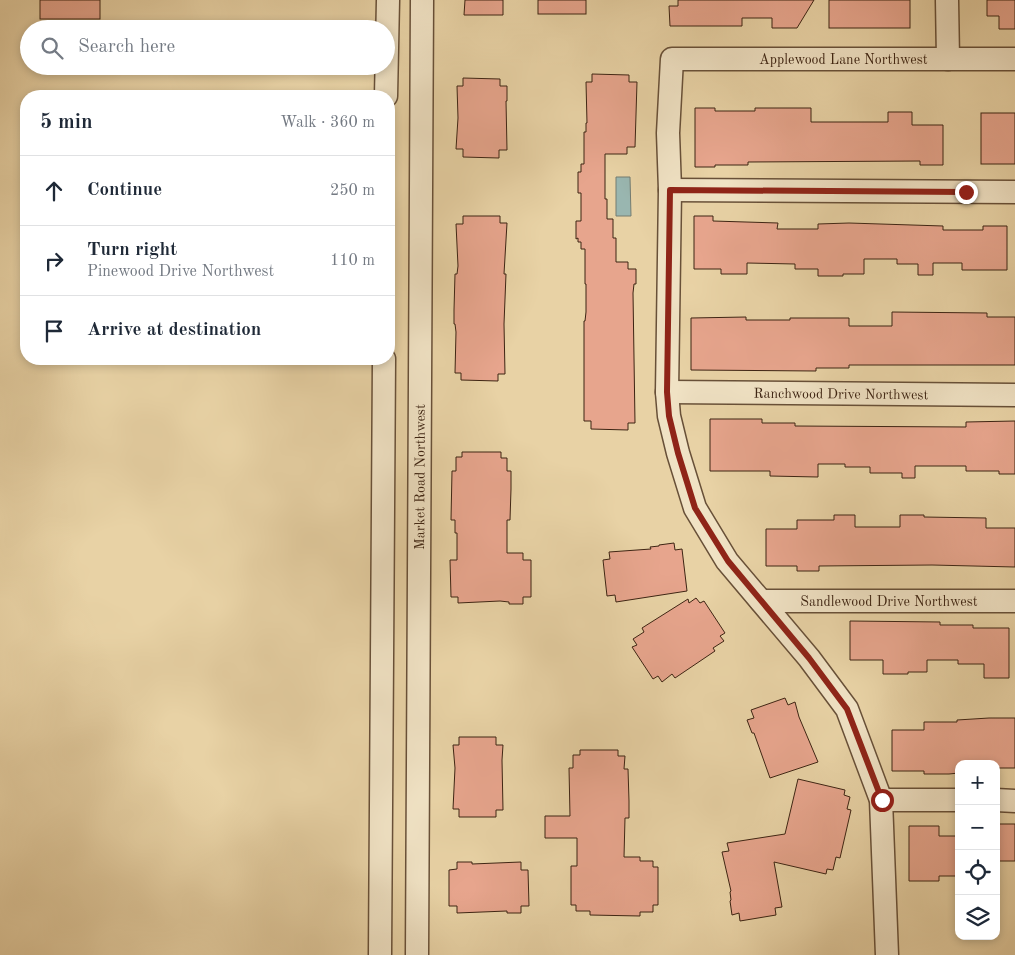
<!DOCTYPE html>
<html lang="en">
<head>
<meta charset="utf-8">
<style>
  :root { --surface:#fff; --page:#f6f6f7; --text:#1f2937; --muted:#747a83; --line:#e0e1e3 }
  body { margin:0; font-family:"Old Standard TT",serif; background:var(--page); color:var(--text) }
  .controls { position:absolute; right:15px; bottom:15px; display:grid; overflow:hidden; border-radius:10px; box-shadow:0 2px 8px #0003 }
  .controls button { width:45px; height:45px; display:grid; place-items:center; padding:0; border:0; border-bottom:1px solid var(--line); background:var(--surface); color:var(--text); font:25px sans-serif }
  .stop { position:absolute; width:15px; height:15px; margin:-11px; border:4px solid #8f2418; border-radius:50%; background:#fff }
  .stop.end { background:#8f2418; border-color:#fff; box-shadow:0 1px 5px #0008 }
  .list { margin:0; padding:0; list-style:none }
  h2 { display:flex; justify-content:space-between; align-items:center; height:65px; margin:0; padding:0 20px; font-size:21px }
  h2 small { font-size:16px; font-weight:400; color:var(--muted) }
  .list li { display:grid; grid-template-columns:32px 1fr auto; gap:15px; align-items:center; box-sizing:border-box; height:70px; padding:0 20px; border-top:1px solid var(--line) }
  .list b { display:block; font-size:19px; white-space:nowrap }
  .list p { margin:0; font-size:16px; white-space:nowrap; color:var(--muted) }
  .list em { font-size:16px; font-style:normal; color:var(--muted) }
  .icon { flex:none; width:28px; height:28px; fill:none; stroke:currentColor; stroke-width:2; stroke-linecap:round; stroke-linejoin:round }
  .map { position:relative; flex:none; width:1015px; height:955px; overflow:hidden }
  .search { position:absolute; background:var(--surface); box-shadow:0 2px 8px #0003; left:20px; top:20px; width:375px; height:55px; display:flex; align-items:center; gap:12px; box-sizing:border-box; padding:0 18px; border-radius:28px; color:var(--muted); font-size:19px }
  .panel { position:absolute; background:var(--surface); box-shadow:0 2px 8px #0003; left:20px; top:90px; width:375px; height:275px; border-radius:20px }
  .map>svg:first-child { display:block }
  .water { fill:#99b6b0; stroke:#747c71 }
  .building { fill:#e7a58d; stroke:#3d2413 }
  .lines { fill:none; stroke-linecap:round; stroke-linejoin:round }
  .minor-casing { stroke:#685038; stroke-width:25 }
  .minor { stroke:#f0e2c4; stroke-width:22 }
  .route { stroke:#8f2418; stroke-width:6 }
  .labels { text-anchor:middle; stroke-width:5; stroke-linejoin:round; paint-order:stroke }
  .street-label { font-size:14px; fill:#3d2413; stroke:#f0e2c4 }
</style>
</head>
<body>
<div class="map">
<svg width="1015" height="955" viewBox="0 0 1015 955">
  <rect width="100%" height="100%" fill="#e8d2a5"/>
  <filter id="stains"><feTurbulence type="fractalNoise" baseFrequency=".004" numOctaves="4"/><feColorMatrix values="0 0 0 0 .2 0 0 0 0 .09 0 0 0 0 .02 0 0 0 .5 -.17"/></filter>
  <radialGradient id="worn" r=".72"><stop offset=".6" stop-color="#630" stop-opacity="0"/><stop offset="1" stop-color="#630" stop-opacity=".3"/></radialGradient>
  <polygon class="water" points="616,177 630,177 631,216 616,216"/>
  <g class="building">
    <rect x="40" y="0" width="60" height="19"/>
    <polygon points="465,0 503,0 503,15 464,15"/>
    <rect x="538" y="0" width="48" height="14"/>
    <polygon points="678,0 814,0 797,28 772,28 772,18 742,18 742,26 670,26 669,6 678,6"/>
    <rect x="829" y="0" width="81" height="28"/>
    <polygon points="987,0 1015,0 1015,29 999,29 999,16 987,16"/>
    <polygon points="592,74 629,75 629,82 637,82 635,147 627,147 627,154 605,154 605,199 607,199 607,219 613,219 613,238 616,238 616,262 628,262 628,269 636,269 636,284 634,284 633,293 635,423 628,423 628,430 591,429 591,421 584,421 584,321 585,321 586,312 586,284 585,284 585,249 581,249 581,242 578,242 578,238 576,239 576,221 581,221 581,193 578,193 578,172 581,172 581,164 584,164 584,132 586,132 586,123 587,123 586,82 592,82"/>
    <polygon points="463,78 500,79 500,86 507,86 507,101 506,101 507,150 499,150 499,158 463,157 463,149 456,149 458,118 457,86 463,86"/>
    <polygon points="695,108 715,108 715,111 755,111 755,108 811,108 811,122 888,122 888,112 912,112 912,125 943,125 943,165 920,165 920,161 748,162 748,165 715,165 715,167 695,167"/>
    <rect x="981" y="113" width="34" height="51"/>
    <polygon points="463,216 500,216 500,223 507,223 504,274 506,274 504,324 505,374 498,374 498,381 461,380 461,373 455,373 456,332 455,324 454,324 454,310 455,274 457,274 458,266 456,224 463,224"/>
    <polygon points="694,216 713,216 713,221 778,223 777,229 818,229 818,224 849,223 943,226 943,230 983,230 983,226 1007,226 1007,270 962,270 962,263 933,263 933,275 918,275 918,264 897,264 897,259 864,259 864,274 843,274 843,276 818,276 818,269 795,269 795,264 747,263 747,274 721,274 721,269 694,269"/>
    <polygon points="892,312 987,313 987,317 1015,317 1015,365 849,365 849,368 816,368 816,371 691,370 691,318 746,317 746,320 790,320 790,318 849,318 849,326 892,326"/>
    <polygon points="710,419 762,419 762,423 795,423 795,426 966,427 966,422 1015,421 1015,474 999,474 999,471 966,471 966,466 915,466 915,478 902,478 902,473 870,473 870,467 845,467 845,464 818,464 818,477 770,476 770,471 710,471"/>
    <polygon points="462,452 501,452 501,458 507,458 507,471 511,471 511,489 510,520 507,520 507,553 523,553 523,560 531,560 531,597 523,597 523,604 509,604 509,602 500,601 458,603 458,597 451,597 450,560 457,560 457,533 455,533 455,520 451,520 452,471 456,471 456,457 462,457"/>
    <polygon points="834,515 855,515 855,527 900,527 900,515 924,515 924,517 986,518 986,528 1015,528 1015,567 932,565 819,566 819,571 797,571 797,566 766,566 766,529 797,529 797,520 834,520"/>
    <polygon points="674,543 675,550 682,549 687,591 616,602 615,595 607,596 603,560 610,559 609,552 651,549 650,547 659,546 659,545"/>
    <polygon points="696,598 700,603 704,601 725,633 720,636 724,641 713,648 715,651 675,678 672,674 662,682 658,676 653,679 632,647 637,645 633,639 644,632 642,628 688,599 689,603"/>
    <polygon points="850,621 940,622 940,625 973,625 973,628 1009,628 1009,678 984,678 984,664 958,664 958,660 927,660 927,672 908,672 908,674 883,674 883,660 850,660"/>
    <polygon points="785,698 788,705 795,702 799,717 818,762 770,778 754,733 752,733 747,720 754,718 751,710"/>
    <polygon points="989,718 1015,718 1015,768 996,768 996,764 959,764 959,773 949,774 924,774 924,771 892,771 892,730 924,730 924,722 957,722 957,720"/>
    <polygon points="459,737 496,737 496,745 503,745 502,760 503,810 496,810 496,817 459,817 459,809 453,809 455,768 453,745 459,745"/>
    <polygon points="580,750 618,750 618,756 625,756 624,769 628,769 629,801 629,818 625,818 624,857 640,857 640,861 653,861 653,867 658,867 658,905 653,905 653,912 640,912 640,916 590,915 590,911 576,911 576,905 571,905 571,866 577,866 577,838 545,838 545,816 570,816 569,768 573,768 573,755 580,755"/>
    <polygon points="798,779 845,790 844,795 850,797 847,809 851,810 840,858 836,857 833,870 827,869 826,874 774,862 782,907 775,908 776,915 740,921 739,913 732,915 730,901 731,900 730,892 731,891 722,852 729,851 727,843 785,834"/>
    <rect x="996" y="824" width="19" height="37"/>
    <polygon points="909,826 939,826 939,836 959,836 959,876 939,876 939,881 909,881"/>
    <polygon points="457,862 472,862 472,864 521,862 521,870 528,870 529,906 521,906 521,913 507,913 507,911 457,913 457,906 449,906 449,870 457,869"/>
  </g>
  <g class="lines">
    <g class="minor-casing">
      <g id="minor">
        <polyline points="947,0 948,59"/>
        <polyline points="386,96 388,0"/>
        <polyline points="670,190 1015,192"/>
        <path id="s1" d="M667,392L1015,395"/>
        <path id="s2" d="M761,601H1015"/>
        <polyline points="881,800 959,800"/>
        <polyline points="996,800 1015,801"/>
        <polyline points="380,955 384,359"/>
        <path id="s3" d="M417,955L422,0"/>
        <path id="s4" d="M887,955L881,800L847,709L809,658L727,561L695,508L678,453L669,416L667,392L670,190L668,133L672,59H1015"/>
      </g>
    </g>
    <use href="#minor" class="minor"/>
  </g>
  <g class="lines">
    <polyline class="route" points="882,800 847,709 809,658 728,561 695,508 678,453 669,416 667,392 670,190 966,192"/>
  </g>
  <g class="labels">
    <g class="street-label">
      <text dy="5" stroke="none"><textPath href="#s4" startOffset="1129">Applewood Lane Northwest</textPath></text>
      <text dy="5" stroke="none"><textPath href="#s1" startOffset="174">Ranchwood Drive Northwest</textPath></text>
      <text dy="5" stroke="none"><textPath href="#s3" startOffset="478">Market Road Northwest</textPath></text>
      <text dy="5" stroke="none"><textPath href="#s2" startOffset="128">Sandlewood Drive Northwest</textPath></text>
    </g>
  </g>
  <rect width="100%" height="100%" filter="url(#stains)"/>
  <rect width="100%" height="100%" fill="url(#worn)"/>
</svg>
<div class="controls">
<button>+</button>
<button>−</button>
<button><svg class="icon" aria-label="locate" viewBox="0 0 24 24"><circle cx="12" cy="12" r="6"/><path d="M12 2v4M12 18v4M2 12h4M18 12h4"/></svg></button>
<button><svg class="icon" aria-label="layers" viewBox="0 0 24 24"><path d="M12 4l9 5-9 5-9-5zM3 14l9 5 9-5"/></svg></button>
</div>
<div class="stop" style="left:882px;top:800px"></div>
<div class="stop end" style="left:966px;top:192px"></div>
<div class="search"><svg class="icon" aria-label="search" viewBox="0 0 24 24"><circle cx="10" cy="10" r="6"/><path d="M15 15l6 6"/></svg>Search here</div>
<section class="panel">
<h2>5 min<small>Walk · 360 m</small></h2>
<ul class="list">
<li><svg class="icon" aria-label="ahead" viewBox="0 0 24 24"><path d="M12 20V5M6 11l6-6 6 6"/></svg><div><b>Continue</b></div><em>250 m</em></li>
<li><svg class="icon" aria-label="right" viewBox="0 0 24 24"><path d="M7 20v-9h11M14 6l5 5-5 5"/></svg><div><b>Turn right</b><p>Pinewood Drive Northwest</p></div><em>110 m</em></li>
<li><svg class="icon" aria-label="arrive" viewBox="0 0 24 24"><path d="M6 21V4h12l-3 4 3 4H6"/></svg><div><b>Arrive at destination</b></div></li>
</ul>
</section>
</div>
</body>
</html>
